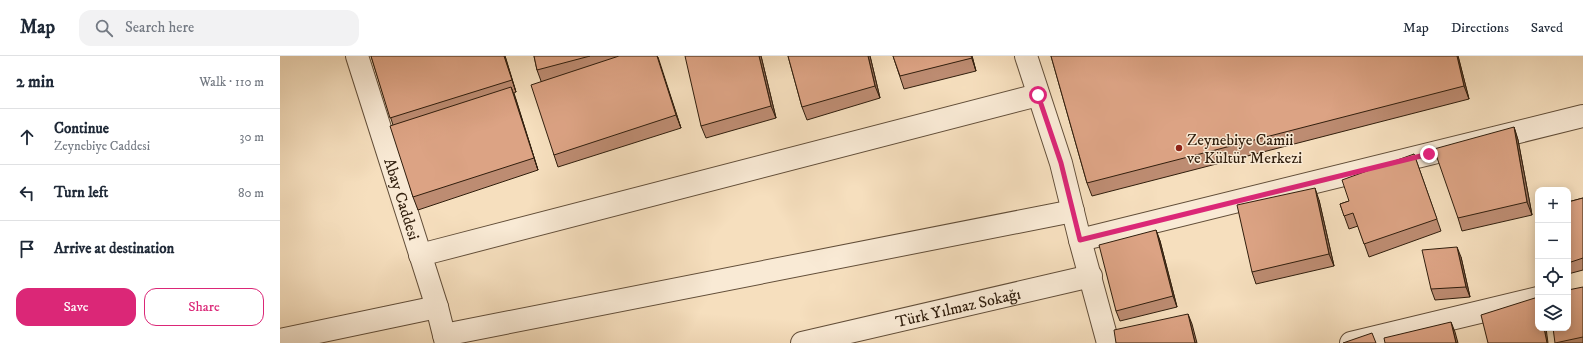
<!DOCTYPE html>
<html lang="en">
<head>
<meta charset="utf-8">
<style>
  :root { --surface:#fff; --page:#f2f2f3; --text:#1f2937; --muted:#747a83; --line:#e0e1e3; --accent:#db2777 }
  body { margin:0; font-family:"IM FELL DW Pica",serif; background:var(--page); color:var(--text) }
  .controls { position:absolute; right:12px; bottom:12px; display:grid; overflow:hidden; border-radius:8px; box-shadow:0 2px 10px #0003 }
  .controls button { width:36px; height:36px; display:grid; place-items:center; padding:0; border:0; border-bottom:1px solid var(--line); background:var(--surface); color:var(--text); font:20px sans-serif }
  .stop { position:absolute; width:12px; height:12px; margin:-9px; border:3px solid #db2777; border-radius:50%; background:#fff }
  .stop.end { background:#db2777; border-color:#fff; box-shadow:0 1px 4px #0008 }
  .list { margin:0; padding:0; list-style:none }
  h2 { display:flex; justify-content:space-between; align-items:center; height:52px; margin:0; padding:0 16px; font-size:17px }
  h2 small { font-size:13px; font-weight:400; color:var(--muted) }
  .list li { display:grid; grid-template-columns:26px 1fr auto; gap:12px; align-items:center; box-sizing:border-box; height:56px; padding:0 16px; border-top:1px solid var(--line) }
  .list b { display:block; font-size:15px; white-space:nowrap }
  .list p { margin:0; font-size:13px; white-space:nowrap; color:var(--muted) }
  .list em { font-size:13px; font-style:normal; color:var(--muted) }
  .actions { display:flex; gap:8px; padding:12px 16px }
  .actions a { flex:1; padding:9px 0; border:1px solid var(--accent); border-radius:12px; text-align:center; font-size:14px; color:var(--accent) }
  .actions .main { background:var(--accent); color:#fff }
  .icon { flex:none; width:22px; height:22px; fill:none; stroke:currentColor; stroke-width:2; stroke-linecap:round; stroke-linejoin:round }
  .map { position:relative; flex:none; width:1303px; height:287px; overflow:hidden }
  header { display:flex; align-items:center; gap:24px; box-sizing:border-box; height:56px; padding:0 20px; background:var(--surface); border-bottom:1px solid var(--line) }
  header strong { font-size:19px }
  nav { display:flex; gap:22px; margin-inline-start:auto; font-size:14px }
  .search { width:280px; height:36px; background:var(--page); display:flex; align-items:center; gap:10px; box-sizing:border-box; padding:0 14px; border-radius:12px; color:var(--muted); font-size:15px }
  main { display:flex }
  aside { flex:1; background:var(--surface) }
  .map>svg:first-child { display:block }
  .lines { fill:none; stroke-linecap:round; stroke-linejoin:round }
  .minor-casing { stroke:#624e39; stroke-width:24 }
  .minor { stroke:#f9ead5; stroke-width:22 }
  .wall { fill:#bd8c72; stroke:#301e0d }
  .shaded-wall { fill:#9a725c; stroke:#301e0d }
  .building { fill:#dca384; stroke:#301e0d }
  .route { stroke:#db2777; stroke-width:5 }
  .poi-dot { fill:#8f2418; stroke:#f9ead5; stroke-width:1.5 }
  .labels { text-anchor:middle; stroke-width:3; stroke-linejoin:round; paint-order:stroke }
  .poi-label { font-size:16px; fill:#301e0d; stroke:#f9ead5; text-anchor:start }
  .street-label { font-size:16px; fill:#301e0d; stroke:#f9ead5 }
</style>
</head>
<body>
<header>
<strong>Map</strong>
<div class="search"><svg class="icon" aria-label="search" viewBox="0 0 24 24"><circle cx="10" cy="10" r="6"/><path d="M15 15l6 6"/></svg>Search here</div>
<nav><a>Map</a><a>Directions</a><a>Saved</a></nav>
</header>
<main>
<aside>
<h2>2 min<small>Walk · 110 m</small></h2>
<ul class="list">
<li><svg class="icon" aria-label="ahead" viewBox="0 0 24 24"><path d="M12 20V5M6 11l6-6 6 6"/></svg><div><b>Continue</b><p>Zeynebiye Caddesi</p></div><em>30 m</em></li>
<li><svg class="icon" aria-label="left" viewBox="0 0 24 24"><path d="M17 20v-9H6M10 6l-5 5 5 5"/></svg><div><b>Turn left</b></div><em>80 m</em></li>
<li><svg class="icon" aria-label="arrive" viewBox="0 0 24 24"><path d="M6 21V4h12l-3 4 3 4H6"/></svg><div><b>Arrive at destination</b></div></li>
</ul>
<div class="actions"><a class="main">Save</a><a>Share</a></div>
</aside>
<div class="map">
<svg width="1303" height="287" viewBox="0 0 1303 287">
  <rect width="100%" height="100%" fill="#f6dfbe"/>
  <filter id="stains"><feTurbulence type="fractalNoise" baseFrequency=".005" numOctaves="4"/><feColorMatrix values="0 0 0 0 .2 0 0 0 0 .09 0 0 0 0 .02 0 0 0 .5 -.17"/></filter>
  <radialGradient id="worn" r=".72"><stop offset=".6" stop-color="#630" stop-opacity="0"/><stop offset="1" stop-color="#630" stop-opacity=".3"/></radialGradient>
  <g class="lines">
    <g class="minor-casing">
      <g id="minor">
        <path id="s1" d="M77,0L157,251L166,287"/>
        <polyline points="746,0 781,107 800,184 828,287"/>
        <polyline points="800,184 1303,60"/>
        <polyline points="140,199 758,39"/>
        <polyline points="164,279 793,155"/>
        <polyline points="0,284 157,251"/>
        <path id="s2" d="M522,287L811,220"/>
        <polyline points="1071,287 1258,242"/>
      </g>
    </g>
    <use href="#minor" class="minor"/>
  </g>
  <g class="wall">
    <polygon points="91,0 225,0 236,36 234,37 258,114 138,154 133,141 113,69"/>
    <polygon points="254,0 377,0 401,72 278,111 274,99 261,25 257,14"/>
    <polygon points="481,0 496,62 426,82 421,70"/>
    <polygon points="508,0 590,0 600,42 527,64 522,51"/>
    <polygon points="613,0 692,0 696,15 624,33"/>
    <polygon points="771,0 1178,0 1189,43 812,140 807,127"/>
    <polygon points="1234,71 1238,84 1252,159 1182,175 1178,162"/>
    <polygon points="1134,98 1161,175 1089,201 1078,170 1069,173 1060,148 1069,145"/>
    <polygon points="1303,142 1303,214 1288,218 1288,146"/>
    <polygon points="1039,144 1054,210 976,228 972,216"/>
    <polygon points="876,174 880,185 897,251 840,265 836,255"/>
    <polygon points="1181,201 1190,241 1155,244 1151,233"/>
    <polygon points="1303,231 1303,287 1275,287"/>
  </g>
  <g class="shaded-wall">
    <polygon points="224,0 225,0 236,36"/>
    <polygon points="377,0 378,1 401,72 396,59"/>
    <polygon points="479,0 481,0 496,62 491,50"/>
    <polygon points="588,0 590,0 600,42 595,30"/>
    <polygon points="691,0 692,0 696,15"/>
    <polygon points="1177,0 1178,0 1189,43 1184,30"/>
    <polygon points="231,31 236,44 258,114 254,102"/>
    <polygon points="1234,71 1238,84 1252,159 1247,146"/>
    <polygon points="1035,132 1039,144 1054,210 1049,198"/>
    <polygon points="876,174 880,185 897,251 893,240"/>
    <polygon points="1177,191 1181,201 1190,241 1186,231"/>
    <polygon points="908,258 912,268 917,287 915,287"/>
    <polygon points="1171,266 1175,276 1178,287 1176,287"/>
    <polygon points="1264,272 1266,272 1268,287 1267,287"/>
  </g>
  <g class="building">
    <polygon points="91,0 224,0 232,24 110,62"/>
    <polygon points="254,0 310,0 257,14"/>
    <polygon points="339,0 377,0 396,59 274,99 251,29"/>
    <polygon points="405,0 479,0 491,50 421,70"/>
    <polygon points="508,0 588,0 595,30 522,51"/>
    <polygon points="613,0 691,0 692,2 620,20"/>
    <polygon points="771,0 1177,0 1184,30 807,127"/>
    <polygon points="231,31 254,102 133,141 110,70"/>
    <polygon points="1234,71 1247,146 1178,162 1154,93"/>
    <polygon points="1134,98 1157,163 1084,188 1073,157 1064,160 1060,148 1069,145 1062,124"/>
    <polygon points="1035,132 1049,198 972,216 957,149"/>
    <polygon points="1303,142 1303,202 1288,207 1288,146"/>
    <polygon points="1258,153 1258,161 1256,154"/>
    <polygon points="876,174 893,240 836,255 819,189"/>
    <polygon points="1177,191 1186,231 1151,233 1142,194"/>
    <polygon points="1303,231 1303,281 1275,287 1273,272 1288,272 1288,234"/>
    <polygon points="1258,241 1258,272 1264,272 1267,287 1208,287 1201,259"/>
    <polygon points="908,258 915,287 836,287 834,274"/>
    <polygon points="1171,266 1176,287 1105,287 1104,282"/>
    <polygon points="1092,277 1096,287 1063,287"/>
  </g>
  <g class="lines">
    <polyline class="route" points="758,39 781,107 800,184 1149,98"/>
  </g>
  <circle class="poi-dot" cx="899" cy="92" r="4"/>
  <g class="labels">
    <g class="poi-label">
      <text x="907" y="89">Zeynebiye Camii<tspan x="907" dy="18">ve Kültür Merkezi</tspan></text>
    </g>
    <g class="street-label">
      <text dy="6" stroke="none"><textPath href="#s1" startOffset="150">Abay Caddesi</textPath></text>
      <text dy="6" stroke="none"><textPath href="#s2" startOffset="160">Türk Yılmaz Sokağı</textPath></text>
    </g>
  </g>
  <rect width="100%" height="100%" filter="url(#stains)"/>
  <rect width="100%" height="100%" fill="url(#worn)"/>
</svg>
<div class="controls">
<button>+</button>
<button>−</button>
<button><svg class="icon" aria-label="locate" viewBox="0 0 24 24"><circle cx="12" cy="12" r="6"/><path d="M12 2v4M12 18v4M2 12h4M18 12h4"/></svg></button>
<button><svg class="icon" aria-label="layers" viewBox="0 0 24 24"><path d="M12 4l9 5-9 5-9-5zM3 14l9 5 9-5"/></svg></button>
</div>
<div class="stop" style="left:758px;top:39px"></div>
<div class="stop end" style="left:1149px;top:98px"></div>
</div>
</main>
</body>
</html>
